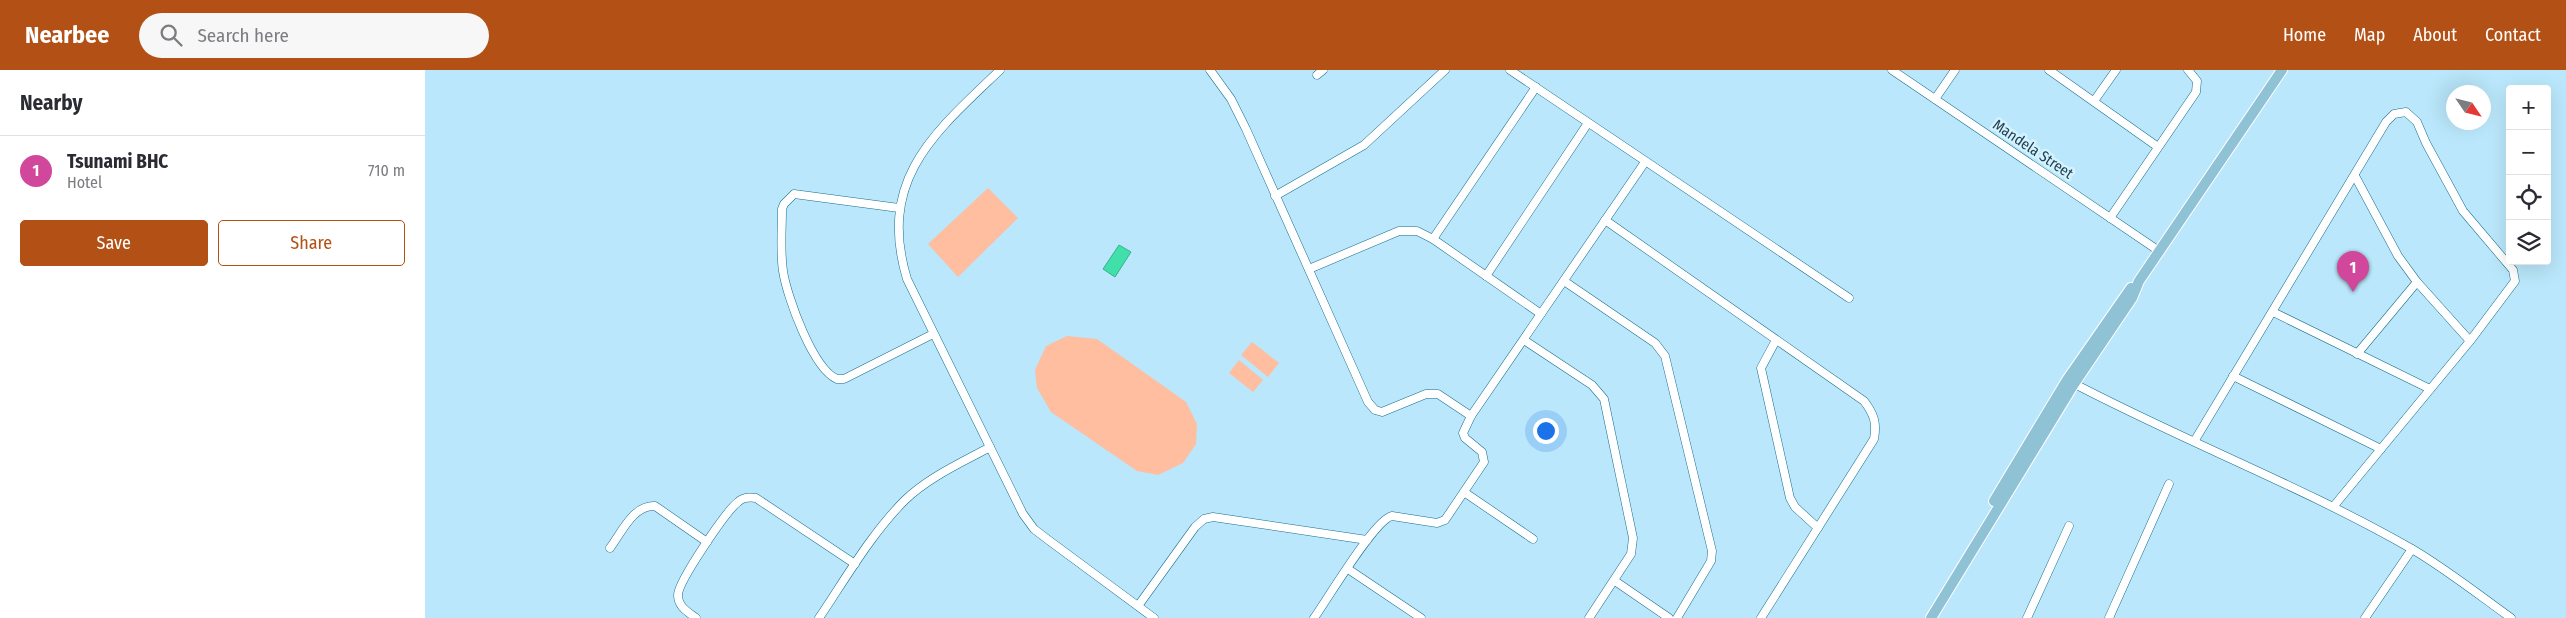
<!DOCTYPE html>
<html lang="en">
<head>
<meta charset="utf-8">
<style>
  :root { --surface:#fff; --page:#f7f7f7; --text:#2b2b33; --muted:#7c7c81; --line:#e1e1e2; --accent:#b25015 }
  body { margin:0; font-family:"Fira Sans Condensed",sans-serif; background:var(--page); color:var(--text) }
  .controls { position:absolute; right:15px; top:15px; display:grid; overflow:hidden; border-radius:5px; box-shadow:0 5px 20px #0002 }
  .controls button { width:45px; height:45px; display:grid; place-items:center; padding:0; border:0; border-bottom:1px solid var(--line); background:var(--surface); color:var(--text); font:25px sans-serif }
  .compass { position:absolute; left:2021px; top:15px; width:45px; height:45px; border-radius:50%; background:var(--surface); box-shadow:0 5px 20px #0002; rotate:125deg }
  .you { position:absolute; left:1120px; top:360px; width:18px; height:18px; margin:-12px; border:4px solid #fff; border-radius:50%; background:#1a73e8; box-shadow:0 0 0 8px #1a73e833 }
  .badge { display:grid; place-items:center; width:32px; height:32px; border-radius:50%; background:var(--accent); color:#fff; font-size:16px; font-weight:700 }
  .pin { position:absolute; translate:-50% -41px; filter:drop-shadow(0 1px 2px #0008) }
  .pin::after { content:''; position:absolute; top:26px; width:18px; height:15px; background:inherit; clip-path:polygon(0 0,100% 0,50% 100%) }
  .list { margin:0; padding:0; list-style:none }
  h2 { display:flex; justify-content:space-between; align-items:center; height:65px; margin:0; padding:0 20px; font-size:21px }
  h2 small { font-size:16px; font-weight:400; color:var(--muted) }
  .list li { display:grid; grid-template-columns:32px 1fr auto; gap:15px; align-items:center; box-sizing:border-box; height:70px; padding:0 20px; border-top:1px solid var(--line) }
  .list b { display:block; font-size:19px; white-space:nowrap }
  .list p { margin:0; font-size:16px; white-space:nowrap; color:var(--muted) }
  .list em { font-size:16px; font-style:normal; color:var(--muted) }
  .actions { display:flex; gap:10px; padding:15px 20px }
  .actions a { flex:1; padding:11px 0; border:1px solid var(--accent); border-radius:5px; text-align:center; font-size:18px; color:var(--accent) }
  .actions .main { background:var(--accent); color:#fff }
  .icon { flex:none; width:28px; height:28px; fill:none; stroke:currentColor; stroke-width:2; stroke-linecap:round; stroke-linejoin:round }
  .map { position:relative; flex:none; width:2141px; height:548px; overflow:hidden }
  header { display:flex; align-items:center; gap:30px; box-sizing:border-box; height:70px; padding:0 25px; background:var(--accent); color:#fff }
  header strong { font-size:24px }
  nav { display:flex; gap:28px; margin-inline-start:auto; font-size:18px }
  .search { width:350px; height:45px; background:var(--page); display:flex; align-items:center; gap:12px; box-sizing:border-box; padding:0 18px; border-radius:28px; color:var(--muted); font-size:19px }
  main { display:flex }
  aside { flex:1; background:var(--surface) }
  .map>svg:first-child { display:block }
  .green { fill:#febe9f }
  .water { fill:#41e0ab; stroke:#37b08f }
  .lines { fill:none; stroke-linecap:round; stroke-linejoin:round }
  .minor-casing { stroke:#186f8c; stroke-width:9 }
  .major-casing { stroke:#fff; stroke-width:12 }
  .minor { stroke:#fff; stroke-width:8 }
  .major { stroke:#90c2d5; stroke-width:10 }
  .labels { text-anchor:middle; stroke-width:5; stroke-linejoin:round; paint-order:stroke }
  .street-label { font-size:15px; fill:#1f404d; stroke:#d4f2ff }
</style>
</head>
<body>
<header>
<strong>Nearbee</strong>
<div class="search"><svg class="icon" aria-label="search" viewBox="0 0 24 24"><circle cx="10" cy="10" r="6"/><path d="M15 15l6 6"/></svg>Search here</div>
<nav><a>Home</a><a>Map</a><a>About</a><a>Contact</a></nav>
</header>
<main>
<aside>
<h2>Nearby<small></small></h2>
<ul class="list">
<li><span class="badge" style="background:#d1479c">1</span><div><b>Tsunami BHC</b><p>Hotel</p></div><em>710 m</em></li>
</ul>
<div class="actions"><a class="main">Save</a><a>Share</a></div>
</aside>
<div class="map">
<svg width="2141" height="548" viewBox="0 0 2141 548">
  <rect width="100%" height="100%" fill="#bae7fb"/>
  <g class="green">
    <polygon points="563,118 593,148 533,207 503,174"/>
    <polygon points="642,266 672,269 761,332 772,354 771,374 758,393 733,405 712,401 626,342 612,318 610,300 621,276"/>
    <polygon points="827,272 854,293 843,307 816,285"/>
    <polygon points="814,290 838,310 828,322 804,303"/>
  </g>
  <polygon class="water" points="694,175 706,182 690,207 678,199"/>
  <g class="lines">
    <g class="minor-casing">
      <g id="minor">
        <path d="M575,0C509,63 452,109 482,209L598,444L609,459L622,469L729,548"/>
        <polyline points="785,0 806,29 821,59 943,332 950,340 957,342 1001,324 1013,324 1046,346"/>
        <polyline points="1085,0 1424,228"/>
        <polyline points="1467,0 1734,181"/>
        <polyline points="1624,0 1733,77"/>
        <polyline points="892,5 898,0"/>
        <polyline points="1510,29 1530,0"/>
        <polyline points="1669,31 1691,0"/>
        <polyline points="1930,106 1973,186 1992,212 2045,271"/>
        <polyline points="850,126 939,75 1020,0"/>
        <path d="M474,138L369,124L359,134L357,139C357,160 355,181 358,201C362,227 388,299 412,309H419L508,264"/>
        <polyline points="1685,148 1771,22 1772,11 1763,0"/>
        <path d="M1180,150L1439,331C1449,344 1452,353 1449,369L1336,548"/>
        <polyline points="1008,169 1111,17"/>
        <polyline points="884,199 974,161 992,161 1008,169 1116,244"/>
        <polyline points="1061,206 1163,53"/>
        <polyline points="1139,211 1230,273 1240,286 1287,481 1286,491 1252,548"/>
        <polyline points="1848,242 2005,319"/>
        <polyline points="1099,270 1167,315 1179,329 1208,468 1206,484 1164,548"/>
        <polyline points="1351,270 1336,298 1365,428 1370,437 1393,458"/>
        <polyline points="1932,284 1992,212"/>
        <polyline points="1808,306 1956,379"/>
        <path d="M1646,312C1758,371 1877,416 1987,479C2021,499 2054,525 2086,548"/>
        <polyline points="1770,370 1961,52 1969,44 1981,42 1992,52 2001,73 2038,141 2088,200 2090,211 2045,271 1908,437"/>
        <polyline points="1039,422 1108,469"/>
        <path d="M185,478C197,462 208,435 230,436L282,472"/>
        <polyline points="923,499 996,548"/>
        <polyline points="1190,511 1244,548"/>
        <polyline points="713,536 770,457 779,449 788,447 942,470"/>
        <path d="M271,548C263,542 253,537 253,525C253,512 301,441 313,432C318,427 324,427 331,428L430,494"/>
        <path d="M394,548C421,508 446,464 480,430C504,407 536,393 565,377"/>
        <path d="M889,548C902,530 950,449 967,446L1012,453L1020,450L1059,392L1057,382L1040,368L1038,363L1046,346L1220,92"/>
        <polyline points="1602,548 1644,456"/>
        <polyline points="1684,548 1744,414"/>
        <polyline points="1940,548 1987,479"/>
      </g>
    </g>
    <g class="major-casing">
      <g id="major">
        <polyline points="1569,431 1642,310 1706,218"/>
        <polyline points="1506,548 1649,314 1707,228 1714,211 1857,0"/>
      </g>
    </g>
    <use href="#minor" class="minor"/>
    <use href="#major" class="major"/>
  </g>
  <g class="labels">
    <g class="street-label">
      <text transform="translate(1608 79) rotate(34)" y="5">Mandela Street</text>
    </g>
  </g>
</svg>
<div class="controls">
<button>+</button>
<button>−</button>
<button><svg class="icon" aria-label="locate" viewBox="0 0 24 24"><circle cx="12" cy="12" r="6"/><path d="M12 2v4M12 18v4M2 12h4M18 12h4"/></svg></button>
<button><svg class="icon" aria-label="layers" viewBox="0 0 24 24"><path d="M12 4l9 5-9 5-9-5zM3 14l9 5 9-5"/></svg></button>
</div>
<svg class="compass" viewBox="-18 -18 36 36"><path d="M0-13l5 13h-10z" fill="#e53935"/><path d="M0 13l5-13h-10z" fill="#7c7c81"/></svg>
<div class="you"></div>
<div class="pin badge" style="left:1928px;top:222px;background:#d1479c">1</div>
</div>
</main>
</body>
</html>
